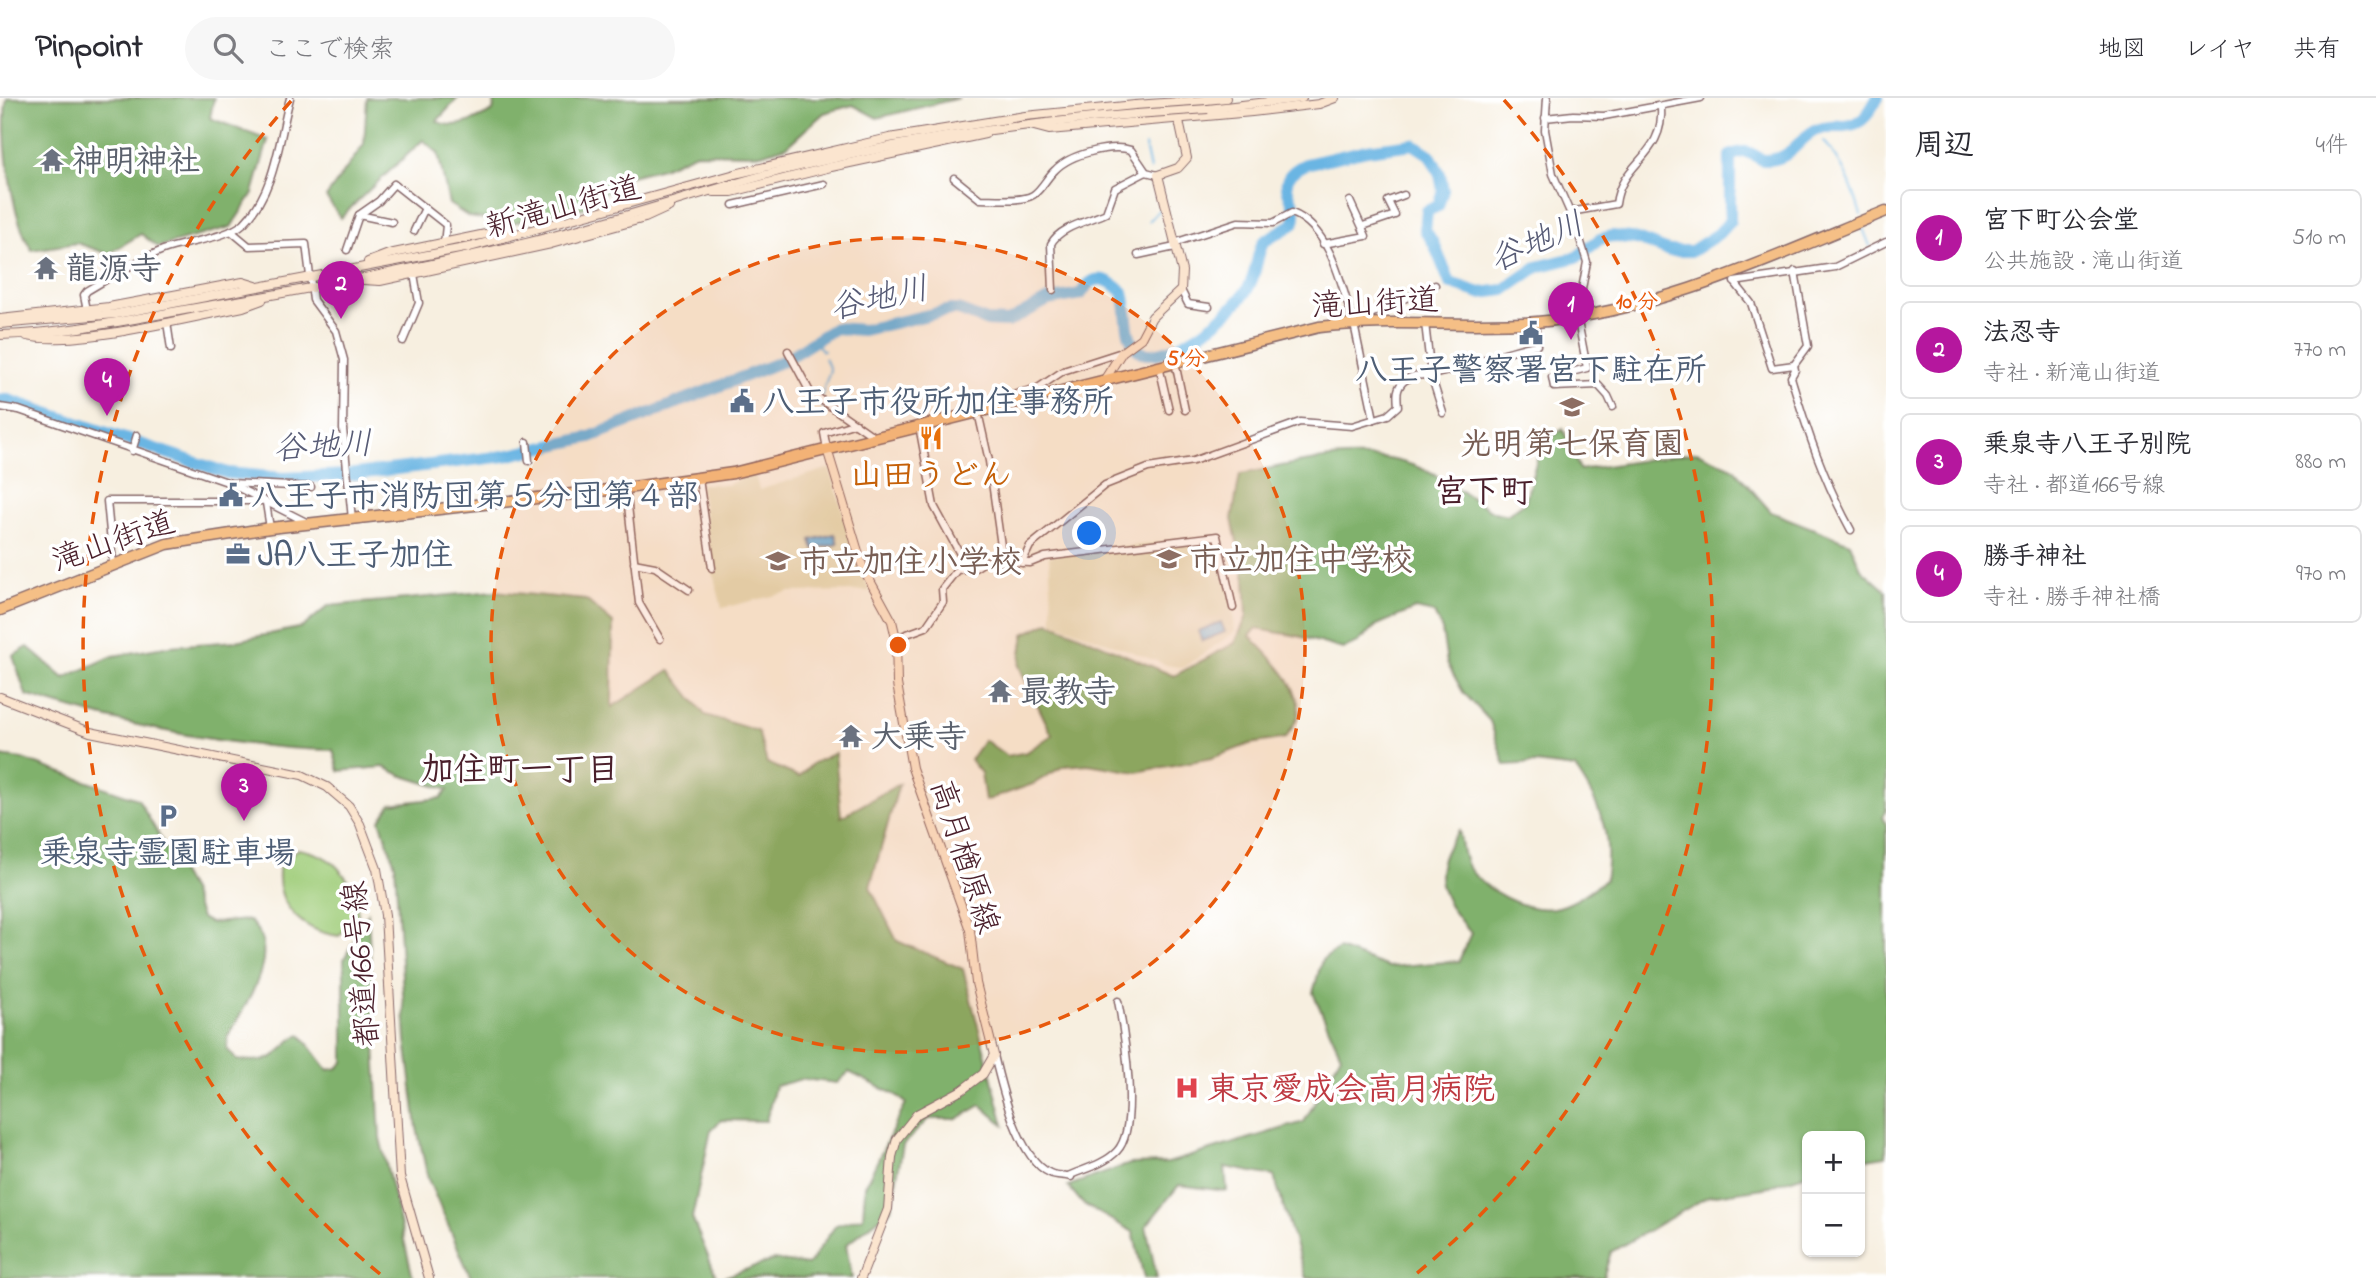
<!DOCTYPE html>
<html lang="ja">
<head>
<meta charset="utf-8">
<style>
  :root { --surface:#fff; --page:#f7f7f7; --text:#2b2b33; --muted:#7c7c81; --line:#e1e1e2; --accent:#b5179e }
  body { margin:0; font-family:"Indie Flower","Klee One",sans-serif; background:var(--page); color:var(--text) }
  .controls { position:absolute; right:21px; bottom:21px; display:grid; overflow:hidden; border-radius:10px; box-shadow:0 2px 5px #0004 }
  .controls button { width:63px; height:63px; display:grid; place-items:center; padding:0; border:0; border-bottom:2px solid var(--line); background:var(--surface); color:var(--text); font:35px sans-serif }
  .you { position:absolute; left:1090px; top:436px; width:24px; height:24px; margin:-18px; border:5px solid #fff; border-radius:50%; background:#1a73e8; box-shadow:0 0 0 10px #1a73e833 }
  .badge { display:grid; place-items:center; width:46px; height:46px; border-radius:50%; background:var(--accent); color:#fff; font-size:23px; font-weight:700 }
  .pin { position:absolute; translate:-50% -58px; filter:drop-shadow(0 2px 4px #0008) }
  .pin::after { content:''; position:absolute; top:37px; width:24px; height:21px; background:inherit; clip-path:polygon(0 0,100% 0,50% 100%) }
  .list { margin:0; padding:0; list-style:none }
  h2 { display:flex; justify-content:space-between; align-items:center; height:91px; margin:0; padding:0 28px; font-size:30px }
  h2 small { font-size:23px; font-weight:400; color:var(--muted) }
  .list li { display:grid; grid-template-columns:46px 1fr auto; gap:21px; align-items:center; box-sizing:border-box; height:98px; margin:0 14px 14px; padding:0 14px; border:2px solid var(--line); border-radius:10px }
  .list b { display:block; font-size:26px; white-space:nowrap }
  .list p { margin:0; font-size:23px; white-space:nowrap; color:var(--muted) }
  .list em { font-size:23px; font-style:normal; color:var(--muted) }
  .icon { flex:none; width:38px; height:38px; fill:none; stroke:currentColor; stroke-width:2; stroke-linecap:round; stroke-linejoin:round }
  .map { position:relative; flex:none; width:1886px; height:1180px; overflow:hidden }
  header { display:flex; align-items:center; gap:42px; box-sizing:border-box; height:98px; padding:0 35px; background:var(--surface); border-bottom:2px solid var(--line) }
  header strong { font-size:33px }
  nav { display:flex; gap:38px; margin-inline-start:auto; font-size:24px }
  .search { width:490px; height:63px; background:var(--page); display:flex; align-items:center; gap:18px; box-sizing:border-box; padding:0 24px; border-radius:38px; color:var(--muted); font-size:26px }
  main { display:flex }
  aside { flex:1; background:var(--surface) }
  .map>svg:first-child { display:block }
  .built { fill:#e3dbba }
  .green { fill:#a1ce7c; stroke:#767654; stroke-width:2 }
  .forest { fill:#80b16c; stroke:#65684c; stroke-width:2 }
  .water { fill:#6bb5e3; stroke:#5a6a87; stroke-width:2 }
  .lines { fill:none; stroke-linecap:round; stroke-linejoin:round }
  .stream { stroke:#6bb5e3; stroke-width:2 }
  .river { stroke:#6bb5e3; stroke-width:12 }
  .street-casing { stroke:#87686a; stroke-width:9 }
  .secondary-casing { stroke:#87686a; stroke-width:10 }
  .highway-casing { stroke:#87686a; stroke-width:13 }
  .street { stroke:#fff; stroke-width:6 }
  .secondary { stroke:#fbe5cf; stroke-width:8 }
  .highway { stroke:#f5bf86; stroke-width:10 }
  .secondary-bridge-casing { stroke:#87686a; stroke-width:10; stroke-linecap:butt }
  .secondary-bridge { stroke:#fbe5cf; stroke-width:8 }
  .ring { fill:none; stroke:#e8590c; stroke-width:3.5; stroke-dasharray:12 9 }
  .labels { text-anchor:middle; stroke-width:7; stroke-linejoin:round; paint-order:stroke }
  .worship-label { font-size:32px; font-weight:bold; fill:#5b616d; stroke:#fff; text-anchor:start }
  .street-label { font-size:32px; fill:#4a1f2b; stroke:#fff }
  .service-label { font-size:32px; font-weight:bold; fill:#4e5e75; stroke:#fff; text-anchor:start }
  .education-label { font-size:32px; font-weight:bold; fill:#785e54; stroke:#fff; text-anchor:start }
  .food-label { font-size:32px; font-weight:bold; fill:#c56008; stroke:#fff }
  .health-label { font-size:32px; font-weight:bold; fill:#be3a42; stroke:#fff; text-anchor:start }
  .water-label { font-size:33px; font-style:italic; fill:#575b75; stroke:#fff }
  .neighbourhood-label { font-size:33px; font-weight:bold; fill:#4a1f2b; stroke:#fff }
  .centre { fill:#e8590c; stroke:#fff; stroke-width:3.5 }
  .ring-label { font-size:21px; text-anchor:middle; font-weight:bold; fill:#e8590c; stroke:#fff; stroke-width:7; stroke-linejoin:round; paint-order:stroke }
</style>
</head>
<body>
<header>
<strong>Pinpoint</strong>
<div class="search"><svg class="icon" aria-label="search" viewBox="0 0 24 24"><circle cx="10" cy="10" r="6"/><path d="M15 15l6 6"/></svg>ここで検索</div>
<nav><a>地図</a><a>レイヤ</a><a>共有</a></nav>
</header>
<main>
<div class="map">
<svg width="1886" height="1180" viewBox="0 0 1886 1180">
  <rect width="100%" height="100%" fill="#fff"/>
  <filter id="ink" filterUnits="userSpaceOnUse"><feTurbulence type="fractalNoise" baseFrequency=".0143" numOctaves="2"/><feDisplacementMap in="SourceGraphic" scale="14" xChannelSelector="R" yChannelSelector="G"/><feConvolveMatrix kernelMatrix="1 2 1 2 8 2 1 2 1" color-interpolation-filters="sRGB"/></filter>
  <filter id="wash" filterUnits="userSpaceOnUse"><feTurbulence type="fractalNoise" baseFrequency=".00686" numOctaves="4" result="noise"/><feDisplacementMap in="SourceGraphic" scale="28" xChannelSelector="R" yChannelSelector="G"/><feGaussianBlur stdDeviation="1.57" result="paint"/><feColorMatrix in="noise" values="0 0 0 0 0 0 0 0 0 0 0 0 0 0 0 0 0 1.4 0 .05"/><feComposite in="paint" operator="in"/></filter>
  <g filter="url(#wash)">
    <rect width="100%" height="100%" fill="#f7efe0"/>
    <g class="built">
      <polygon points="830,370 860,471 870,493 789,494 722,510 712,470 700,386 728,387 754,372 759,392"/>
      <polygon points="1217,438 1233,510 1235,534 1183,570 1167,567 1053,524 1049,458"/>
    </g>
    <path class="green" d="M298,751C335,756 354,781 358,817L339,838C300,833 273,805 280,765Z"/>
    <g class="forest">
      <path d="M7,0H214L210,20L268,42L253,95L231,129L158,149L141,136L108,156L77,145L32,152C11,120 0,34 7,0Z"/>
      <path d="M367,0H458L437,23C454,33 476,22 493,13L495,0H959L877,20L853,7L824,15L787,48L761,56L696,55L662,70L623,80L588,109L512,125L469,119L449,106L438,55L423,42C396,68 367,92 341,120L326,99L364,46Z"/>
      <path d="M1563,331L1580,372L1697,354L1733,370L1771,414L1850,445L1861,471L1886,493V712L1882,719L1886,726V1058L1860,1062V1038H1807V1076L1764,1090L1709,1098L1611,1154L1603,1180H1306L1274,1078L1225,1069L1227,1093L1179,1087L1146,1128L1157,1180H1144L1133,1134L1083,1106L1068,1088L1130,1066L1168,1065L1304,1024L1341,957L1313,895L1322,862L1339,851L1388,869L1459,863L1471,835C1440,801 1426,773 1459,733C1462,743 1462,760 1468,769C1484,792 1524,814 1553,810C1571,808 1590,793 1605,782C1613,737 1600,706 1575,670L1535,665L1505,667L1490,623L1463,594L1447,565L1442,532L1434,515L1415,511L1377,527L1356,546L1343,551L1298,538L1256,531L1250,538C1268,557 1307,591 1297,621C1294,627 1289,634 1286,640L1250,646L1212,660L1136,674L1088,666L1064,668L1033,686L985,703L981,675L970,662L984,642L1007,658L1027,654L1052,637L1019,568L1024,536L1049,524L1174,578L1235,545L1247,518L1245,481L1232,421L1240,376C1296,366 1365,346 1420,370C1446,381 1470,400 1494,414L1507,417L1525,404L1541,347Z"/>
      <path d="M495,493L586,502L613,525L612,609L670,572L705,617L758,633L767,665L799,679L813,665L835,655L841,719L899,686L870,789L897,843L963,871L1004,1027L981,1007L957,1021H928L903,1047L891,1111L846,1147L852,1180H721L774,1162L808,1167L836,1127L863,1119L865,1088L906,1005L896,997L849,974L837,985L802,981L775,988L766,1023L721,1022L711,1032L692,1120L717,1180H471L428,1081L417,1030L406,942L395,767L380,722L391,706L441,700L448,692L403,678L384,669L339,673L333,652C229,650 125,628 26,597L13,558L28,549L64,580L113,558L170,548L236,543L303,529L328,508Z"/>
      <path d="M0,658L22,661L138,701L191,793L201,820L210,825L248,822C286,853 244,907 228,939L227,951L237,962C245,962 257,964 265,962C281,959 286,940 301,937L328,972L338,970L344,964V861L368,816L380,1040L413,1180H0Z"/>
    </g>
    <g class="water">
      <polygon points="835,436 838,446 814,451 811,442"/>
      <polygon points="1221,524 1225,534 1202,543 1198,533"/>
    </g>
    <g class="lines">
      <g class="stream">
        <path d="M1824,43C1844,67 1852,87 1861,117"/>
        <polyline points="1145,48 1150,72"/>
        <polyline points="1149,123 1163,108"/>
        <polyline points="1862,128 1870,148"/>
        <polyline points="814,243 823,253"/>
        <polyline points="821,299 830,272 825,260"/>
        <polyline points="818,306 847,324"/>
      </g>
      <path class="river" d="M0,302H8L227,375L283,380L347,377L505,358L590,339L783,263L835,230L863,232L950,212H958L987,223L1008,224L1048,202L1081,196C1093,175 1107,179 1123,194C1129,216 1123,242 1142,255C1173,263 1233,216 1248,190C1257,175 1256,159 1263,144L1293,126C1304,101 1265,85 1306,66L1367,52L1413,46L1430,57L1440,76L1443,92L1438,108L1427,113L1425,132L1434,146L1450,185L1480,195L1504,192L1537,169L1577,159L1600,141L1612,138L1637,141L1669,153H1692L1718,136L1730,123V58C1747,50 1749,55 1763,62C1792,63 1795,43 1814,33C1827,26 1845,31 1857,25C1868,20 1871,9 1878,0"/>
    </g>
  </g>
  <g filter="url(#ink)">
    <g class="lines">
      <g class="street-casing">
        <g id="street">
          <polyline points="1547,0 1545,32 1553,76 1576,128 1587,164 1577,218 1587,270 1552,279 1554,289 1598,287 1608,298 1613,309"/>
          <polyline points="1545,20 1573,17 1604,18 1701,0"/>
          <path d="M954,80L980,101C994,101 1022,104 1033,97C1042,91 1047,79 1055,72C1070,56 1111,46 1131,52L1146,74L1158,77"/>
          <polyline points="733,107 824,86"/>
          <path d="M1570,114L1616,106C1621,63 1665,59 1661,8"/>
          <polyline points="359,117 379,103 394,86 446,127 444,146"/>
          <polyline points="1363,128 1395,117 1388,103 1404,97"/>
          <polyline points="231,133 249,148 306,146 313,202 336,233 344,262 343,331 352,421"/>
          <polyline points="414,133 425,110"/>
          <path d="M1174,145L1238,124L1273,125L1292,115C1331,130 1342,189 1353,224L1435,187"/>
          <polyline points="1323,146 1366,138 1350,103"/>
          <polyline points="347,152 359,117 392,124"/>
          <polyline points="1138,157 1175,149"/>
          <polyline points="1734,184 1835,169 1886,144"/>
          <path d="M1736,186L1751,205L1772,270L1794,267L1795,272L1791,279C1807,333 1824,383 1851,432"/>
          <path d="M1053,192L1051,146C1059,129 1089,123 1106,115L1115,90L1146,74"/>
          <polyline points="1181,192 1188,206 1209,209"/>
          <path d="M87,212L84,197L87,193C112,178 136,163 163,152C185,144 228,140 244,125C276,92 279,41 290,0"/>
          <polyline points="167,224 171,251"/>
          <polyline points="1425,225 1431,277 1443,315"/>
          <polyline points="1354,226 1374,321"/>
          <polyline points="403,243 419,205 414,176"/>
          <polyline points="788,253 810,294 873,338"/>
          <polyline points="1175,264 1185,312"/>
          <polyline points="1794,267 1808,248 1795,173"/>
          <polyline points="1159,268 1169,312"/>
          <polyline points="0,309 19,312 230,385 311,389"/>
          <polyline points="919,328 934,408 960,456"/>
          <polyline points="527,344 529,363"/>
          <polyline points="827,351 824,335 856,325"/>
          <polyline points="132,353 137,337"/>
          <polyline points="699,381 712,470"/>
          <polyline points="235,388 306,424"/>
          <polyline points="626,390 639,505 660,541"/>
          <polyline points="266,405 270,430"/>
          <polyline points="1003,462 989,363 978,314 987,304 1038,290 1063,273 1122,254"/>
          <polyline points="113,465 107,403 261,403"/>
          <polyline points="634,465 655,469 689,492"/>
          <path d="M1022,465L1030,448L1105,387L1148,370L1193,363L1300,324L1352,328L1388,317L1398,308C1397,298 1396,290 1404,283C1412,276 1421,278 1431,277C1467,270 1500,253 1537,247L1535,224"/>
          <polyline points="896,540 926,529 943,504 942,491 957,472 975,470 986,463 1030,465 1045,459 1217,438 1233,510"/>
          <path d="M994,957C1001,987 1018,1061 1050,1075C1056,1078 1065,1077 1071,1079"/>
          <path d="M1068,1078C1084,1071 1105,1066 1117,1053C1140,1029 1124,934 1118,903"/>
        </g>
      </g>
      <g class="secondary-casing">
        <g id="secondary">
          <polyline points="1206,2 1226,0"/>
          <polyline points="1208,11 1302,0"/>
          <polyline points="1030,27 1049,32 1252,14 1319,6 1335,0"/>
          <polyline points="714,94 732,94 831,69 985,36"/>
          <polyline points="368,164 389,156 505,132 519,136"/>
          <polyline points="363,182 380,183 551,146 645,120 669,109"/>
          <polyline points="0,221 109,209 243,184 256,188"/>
          <polyline points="0,226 116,216 470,149 739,75 889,40 1025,18 1135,7"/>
          <path d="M0,237C72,235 142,219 213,207C317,190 420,170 522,146C609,125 694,96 780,73C897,43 1016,26 1136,16"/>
          <path d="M27,238C72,249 193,219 243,209L262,202"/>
          <polyline points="1105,281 1122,254 1141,240 1152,219 1181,192 1182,173 1158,77 1178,70 1187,60 1174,0"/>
          <polyline points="827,351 863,470 892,523 896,540 897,586 912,670 970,832 976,885 994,957 983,976 962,992 917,1016 897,1041 892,1059 888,1111 861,1180"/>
          <polyline points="0,599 90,634 302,677 327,689 349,708 360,726 377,771 385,817 400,1079 429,1180"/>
        </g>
      </g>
      <g class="highway-casing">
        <path id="highway" d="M0,512L167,446L270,430L626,390L733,375L1319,229C1391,220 1464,230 1537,224C1659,214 1774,159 1886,113"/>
      </g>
      <use href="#street" class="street"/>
      <use href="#secondary" class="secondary"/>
      <use href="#highway" class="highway"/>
      <g class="secondary-bridge-casing">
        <g id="secondary-bridge">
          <polyline points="1135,7 1206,2"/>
          <polyline points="1136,16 1208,11"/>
        </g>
      </g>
      <use href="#secondary-bridge" class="secondary-bridge"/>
    </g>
  </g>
  <circle cx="898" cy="547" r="407" fill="#e8590c" fill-opacity=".12"/>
  <g class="ring">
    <circle cx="898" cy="547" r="407"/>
    <path d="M380 1176A815 815 0 0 1 292 2M1504 2A815 815 0 0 1 1416 1176"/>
  </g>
  <defs>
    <g id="temple-bare" transform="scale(1.89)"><path d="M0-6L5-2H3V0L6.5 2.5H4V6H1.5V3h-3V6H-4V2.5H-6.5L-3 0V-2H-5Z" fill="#6b7280" stroke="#fff" stroke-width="2.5" paint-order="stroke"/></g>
    <g id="civic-bare" transform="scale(1.89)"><path d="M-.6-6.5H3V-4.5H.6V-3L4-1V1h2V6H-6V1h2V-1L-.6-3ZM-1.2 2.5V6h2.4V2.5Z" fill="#5c6f8a" stroke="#fff" stroke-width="2.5" paint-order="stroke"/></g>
    <g id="school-bare" transform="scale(1.89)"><path d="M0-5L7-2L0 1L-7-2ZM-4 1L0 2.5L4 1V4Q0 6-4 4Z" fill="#8d6e63" stroke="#fff" stroke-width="2.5" paint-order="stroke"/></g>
    <g id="restaurant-bare" transform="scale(1.89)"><path d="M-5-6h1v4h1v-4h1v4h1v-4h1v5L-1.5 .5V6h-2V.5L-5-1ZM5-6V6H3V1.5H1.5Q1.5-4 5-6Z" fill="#e8710a" stroke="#fff" stroke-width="2.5" paint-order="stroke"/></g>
    <g id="office-bare" transform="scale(1.89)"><path d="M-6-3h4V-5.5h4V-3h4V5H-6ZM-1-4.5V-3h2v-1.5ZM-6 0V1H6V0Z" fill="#5c6f8a" stroke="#fff" stroke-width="2.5" paint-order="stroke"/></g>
    <g id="parking-bare" transform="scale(1.89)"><path d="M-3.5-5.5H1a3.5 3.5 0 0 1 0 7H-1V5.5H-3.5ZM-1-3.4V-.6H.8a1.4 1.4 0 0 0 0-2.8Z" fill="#5c6f8a" stroke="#fff" stroke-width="2.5" paint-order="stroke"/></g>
    <g id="hospital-bare" transform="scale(1.89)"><path d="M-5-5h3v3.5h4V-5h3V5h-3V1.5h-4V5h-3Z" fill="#e0444e" stroke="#fff" stroke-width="2.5" paint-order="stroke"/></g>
  </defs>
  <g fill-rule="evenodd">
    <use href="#temple-bare" x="52" y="62"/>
    <use href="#temple-bare" x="46" y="170"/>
    <use href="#civic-bare" x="1531" y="235"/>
    <use href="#civic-bare" x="742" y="303"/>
    <use href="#school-bare" x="1572" y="309"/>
    <use href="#restaurant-bare" x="931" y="340"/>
    <use href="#civic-bare" x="231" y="397"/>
    <use href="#office-bare" x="238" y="456"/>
    <use href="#school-bare" x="1169" y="461"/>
    <use href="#school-bare" x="778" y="463"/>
    <use href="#temple-bare" x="1000" y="593"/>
    <use href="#temple-bare" x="851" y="638"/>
    <use href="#parking-bare" x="168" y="718"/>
    <use href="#hospital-bare" x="1187" y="990"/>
  </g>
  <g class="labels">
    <g class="worship-label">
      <text x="72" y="73">神明神社</text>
      <text x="66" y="181">龍源寺</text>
      <text x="1020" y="604">最教寺</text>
      <text x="871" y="649">大乗寺</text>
    </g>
    <g class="street-label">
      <text transform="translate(563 108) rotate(-15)" y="11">新滝山街道</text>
      <text transform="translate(1375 204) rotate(-3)" y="11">滝山街道</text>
      <text transform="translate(113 442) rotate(-19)" y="11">滝山街道</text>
      <text transform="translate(966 758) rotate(72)" y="11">高月楢原線</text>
      <text transform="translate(360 866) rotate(-95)" y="11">都道166号線</text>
    </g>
    <g class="service-label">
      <text x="1531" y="282" text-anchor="middle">八王子警察署宮下駐在所</text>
      <text x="762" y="314">八王子市役所加住事務所</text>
      <text x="251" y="408">八王子市消防団第５分団第４部</text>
      <text x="258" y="467">JA八王子加住</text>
      <text x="168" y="765" text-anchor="middle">乗泉寺霊園駐車場</text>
    </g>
    <g class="education-label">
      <text x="1572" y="356" text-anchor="middle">光明第七保育園</text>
      <text x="1189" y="472">市立加住中学校</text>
      <text x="798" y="474">市立加住小学校</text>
    </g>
    <g class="food-label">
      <text x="931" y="387">山田うどん</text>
    </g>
    <g class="health-label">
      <text x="1207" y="1001">東京愛成会高月病院</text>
    </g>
    <g class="water-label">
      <text transform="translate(1536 142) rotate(-24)" y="12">谷地川</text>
      <text transform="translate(879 198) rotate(-12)" y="12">谷地川</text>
      <text transform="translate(323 346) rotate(-3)" y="12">谷地川</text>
    </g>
    <g class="neighbourhood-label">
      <text x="1484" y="404">宮下町</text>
      <text x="520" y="682">加住町一丁目</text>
    </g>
  </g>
  <circle cx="898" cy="547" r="10" class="centre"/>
  <g class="ring-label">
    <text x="1637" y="210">10 分</text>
    <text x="1186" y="267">5 分</text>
  </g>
</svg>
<div class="controls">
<button>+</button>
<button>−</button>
</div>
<div class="you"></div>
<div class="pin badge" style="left:1571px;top:242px">1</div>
<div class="pin badge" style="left:341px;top:221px">2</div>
<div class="pin badge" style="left:244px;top:723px">3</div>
<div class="pin badge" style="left:107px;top:318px">4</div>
</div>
<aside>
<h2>周辺<small>4件</small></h2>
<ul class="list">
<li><span class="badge">1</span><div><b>宮下町公会堂</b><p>公共施設 · 滝山街道</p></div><em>510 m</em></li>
<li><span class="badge">2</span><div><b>法忍寺</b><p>寺社 · 新滝山街道</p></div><em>770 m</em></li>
<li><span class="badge">3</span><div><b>乗泉寺八王子別院</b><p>寺社 · 都道166号線</p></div><em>880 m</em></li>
<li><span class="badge">4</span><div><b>勝手神社</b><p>寺社 · 勝手神社橋</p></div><em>970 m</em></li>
</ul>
</aside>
</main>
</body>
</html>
